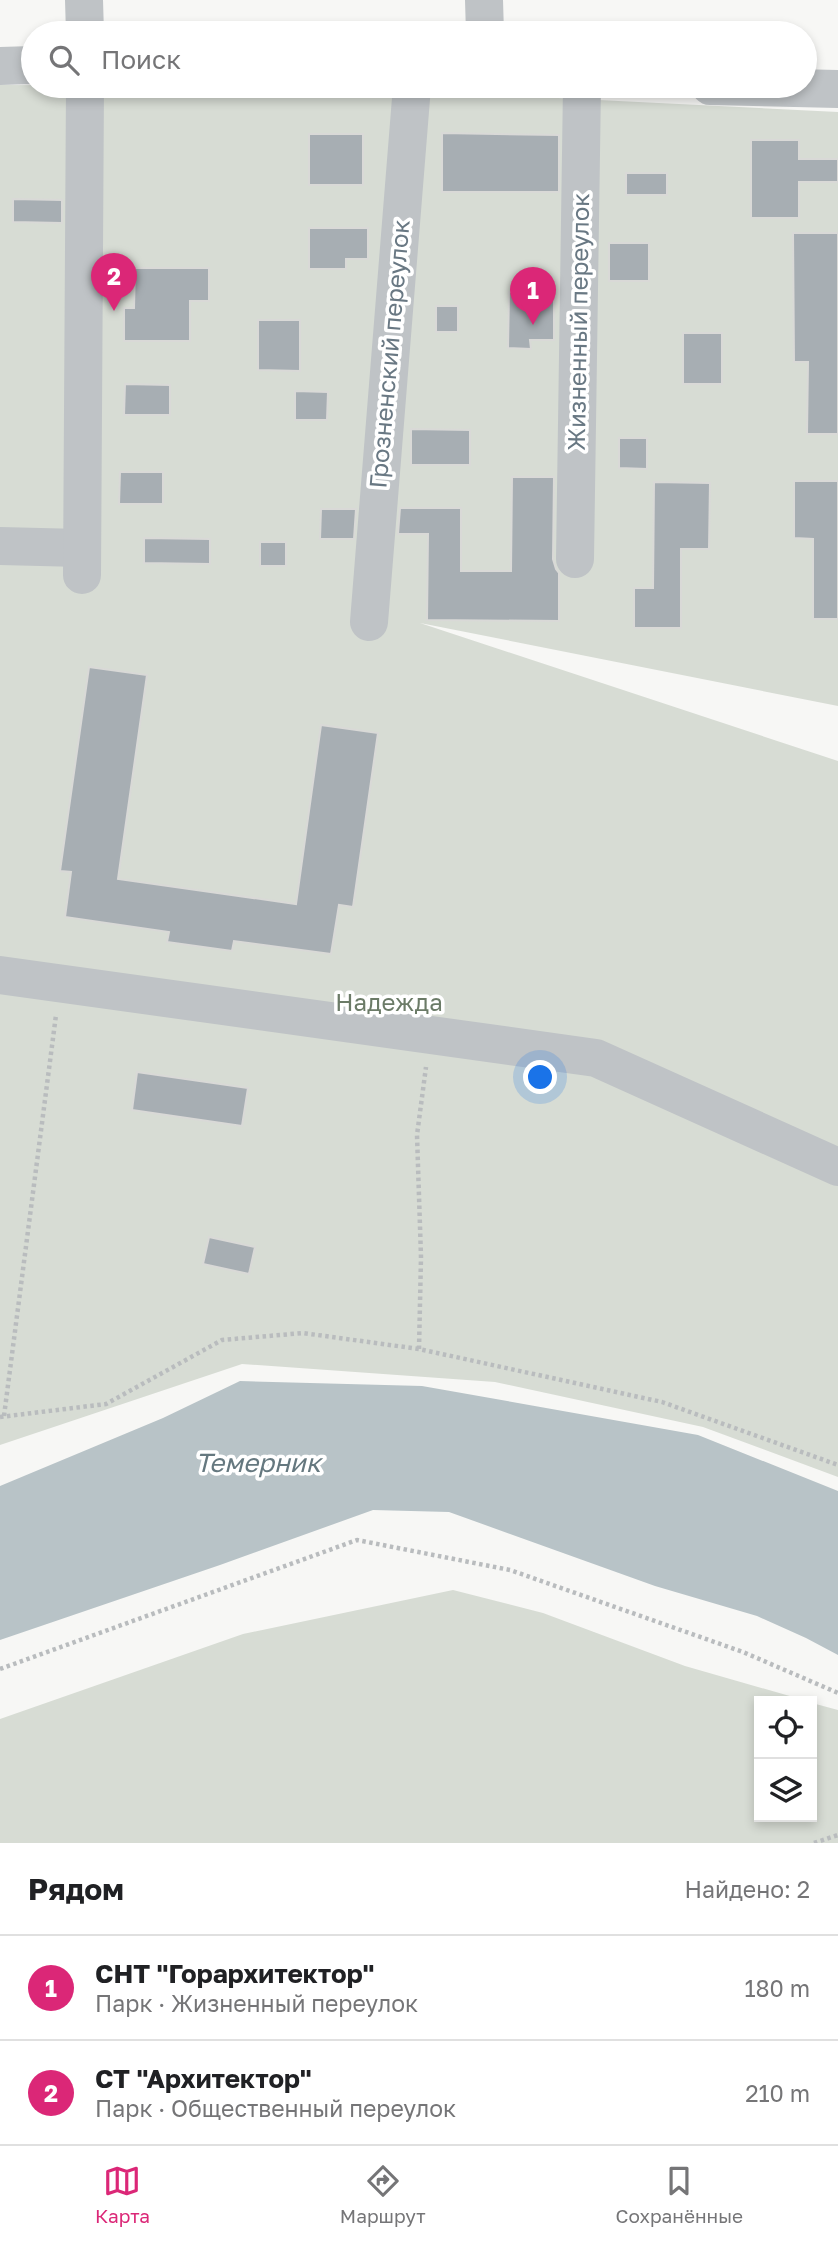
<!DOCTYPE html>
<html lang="ru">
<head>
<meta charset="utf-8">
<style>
  :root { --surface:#fff; --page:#f2f2f2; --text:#202124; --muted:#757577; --line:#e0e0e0; --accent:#db2777 }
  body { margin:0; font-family:"Golos Text",sans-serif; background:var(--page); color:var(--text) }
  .controls { position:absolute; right:21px; bottom:21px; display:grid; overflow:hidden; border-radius:0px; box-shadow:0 4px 10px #0003 }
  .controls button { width:63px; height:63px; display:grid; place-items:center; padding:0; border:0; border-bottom:2px solid var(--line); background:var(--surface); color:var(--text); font:35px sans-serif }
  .you { position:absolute; left:541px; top:1078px; width:24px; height:24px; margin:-18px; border:5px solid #fff; border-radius:50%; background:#1a73e8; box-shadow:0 0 0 10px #1a73e833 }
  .badge { display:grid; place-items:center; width:46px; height:46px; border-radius:50%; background:var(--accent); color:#fff; font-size:23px; font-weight:700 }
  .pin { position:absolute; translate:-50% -58px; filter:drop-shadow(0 2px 4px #0008) }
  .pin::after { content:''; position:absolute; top:37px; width:24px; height:21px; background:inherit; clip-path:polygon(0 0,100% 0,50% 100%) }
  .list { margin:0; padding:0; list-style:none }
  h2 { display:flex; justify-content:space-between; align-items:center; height:91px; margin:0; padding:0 28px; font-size:30px }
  h2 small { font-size:23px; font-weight:400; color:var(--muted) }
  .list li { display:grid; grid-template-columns:46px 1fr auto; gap:21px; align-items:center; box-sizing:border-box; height:105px; padding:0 28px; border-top:2px solid var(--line) }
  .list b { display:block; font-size:26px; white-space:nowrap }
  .list p { margin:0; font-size:23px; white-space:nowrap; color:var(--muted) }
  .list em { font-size:23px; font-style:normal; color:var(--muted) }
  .icon { flex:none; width:38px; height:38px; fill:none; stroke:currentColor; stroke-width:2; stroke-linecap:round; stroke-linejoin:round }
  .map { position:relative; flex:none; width:838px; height:1843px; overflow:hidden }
  .search { position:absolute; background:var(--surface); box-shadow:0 4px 10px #0003; left:21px; right:21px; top:21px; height:77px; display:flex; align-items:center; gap:18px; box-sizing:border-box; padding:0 24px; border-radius:38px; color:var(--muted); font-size:26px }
  .sheet { height:301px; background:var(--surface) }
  nav { display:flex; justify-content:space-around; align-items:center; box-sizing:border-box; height:98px; border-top:2px solid var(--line); background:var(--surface); font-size:19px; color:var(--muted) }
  nav a { display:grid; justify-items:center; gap:4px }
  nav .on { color:var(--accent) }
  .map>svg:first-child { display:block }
  .green { fill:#d7dcd4 }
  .water { fill:#b8c3c7 }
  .building { fill:#a7aeb3; stroke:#d9d9d7; stroke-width:2 }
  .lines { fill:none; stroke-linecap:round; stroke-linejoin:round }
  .path { stroke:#b9bcbe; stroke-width:4.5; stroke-dasharray:3.5 3.5; stroke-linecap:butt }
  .minor { stroke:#bfc3c6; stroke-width:38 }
  .labels { text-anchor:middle; stroke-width:7; stroke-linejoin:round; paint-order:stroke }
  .street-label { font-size:24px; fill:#697883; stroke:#fff }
  .park-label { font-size:24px; fill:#6b7b67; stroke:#fff }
  .water-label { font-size:26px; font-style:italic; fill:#65787f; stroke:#fff }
</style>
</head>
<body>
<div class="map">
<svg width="838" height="1843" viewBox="0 0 838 1843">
  <rect width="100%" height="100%" fill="#f7f7f5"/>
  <g class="green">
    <polygon points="0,85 321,86 838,112 838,706 420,623 838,761 838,1477 703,1427 495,1382 242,1364 0,1445"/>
    <polygon points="453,1590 543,1613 685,1666 807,1701 759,1701 759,1817 812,1817 812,1703 838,1710 838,1843 0,1843 0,1719 243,1634"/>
  </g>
  <polygon class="water" points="240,1381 422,1386 698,1435 838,1491 838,1655 806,1638 757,1616 655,1586 449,1512 373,1510 220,1565 0,1640 0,1486 163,1418"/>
  <g class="building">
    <polygon points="442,133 559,135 559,192 442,192"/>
    <rect x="309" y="134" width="54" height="51"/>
    <polygon points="751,140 799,140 799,159 838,159 838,182 799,182 799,218 751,218"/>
    <rect x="626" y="173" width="41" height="22"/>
    <polygon points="13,199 62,200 62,223 13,222"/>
    <polygon points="309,228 368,228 368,259 346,259 346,269 309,269"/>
    <polygon points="793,233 838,233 838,434 807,434 808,362 794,362"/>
    <rect x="609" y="243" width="40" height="38"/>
    <polygon points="135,268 209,268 209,301 190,301 190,341 124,341 124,308 134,308"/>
    <polygon points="509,292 554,292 554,340 530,340 531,349 508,348"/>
    <rect x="436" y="306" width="22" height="26"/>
    <polygon points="258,320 300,320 300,371 258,370"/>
    <rect x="683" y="333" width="39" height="51"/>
    <polygon points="125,384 170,385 170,415 124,415"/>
    <polygon points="295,391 328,392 327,420 295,420"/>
    <polygon points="411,429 470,430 470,465 411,465"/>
    <polygon points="619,438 647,438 647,469 619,468"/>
    <polygon points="120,472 163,472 163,504 119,504"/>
    <polygon points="512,477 554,477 553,559 556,569 559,573 559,621 427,620 428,534 398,534 400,508 461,508 461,571 511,571"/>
    <polygon points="794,481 838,481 838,619 813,619 813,539 794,538"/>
    <polygon points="654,482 710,483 709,549 681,549 681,628 634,628 634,588 653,588"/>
    <polygon points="321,509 356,509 354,539 320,539"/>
    <polygon points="144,538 210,539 210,564 144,563"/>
    <rect x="260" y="542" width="26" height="24"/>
    <polygon points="89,667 147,675 118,879 296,904 321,725 378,733 353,907 339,905 331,954 234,941 232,951 167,942 169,932 65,917 71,872 60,871"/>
    <polygon points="137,1072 248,1088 242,1126 132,1110"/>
    <polygon points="209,1237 255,1247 249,1274 203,1264"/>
  </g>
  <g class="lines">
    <g class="path">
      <polyline points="419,1349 421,1257 417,1135 426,1067"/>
      <polyline points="4,1416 56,1015"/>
      <polyline points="0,1417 106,1404 222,1340 303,1333 419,1349 662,1402 838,1465"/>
      <polyline points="0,1669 357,1540 510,1570 743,1652 838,1693"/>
      <polyline points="814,1843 838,1835"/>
    </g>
    <g class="minor">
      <polyline points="84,0 85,33"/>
      <polyline points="484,0 485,33"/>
      <polyline points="0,66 33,65"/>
      <polyline points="710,86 838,89"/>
      <polyline points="0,546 81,548"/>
      <polyline points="575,559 582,86"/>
      <polyline points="82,575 85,86"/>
      <polyline points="369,622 412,86"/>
      <polyline points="0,975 596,1058 838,1167"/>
    </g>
  </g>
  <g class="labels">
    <g class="street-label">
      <text transform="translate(579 322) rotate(-89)" y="8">Жизненный переулок</text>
      <text transform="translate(390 354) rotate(-85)" y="8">Грозненский переулок</text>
    </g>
    <g class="park-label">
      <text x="389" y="1011">Надежда</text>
    </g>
    <g class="water-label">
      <text x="258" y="1472">Темерник</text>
    </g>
  </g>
</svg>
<div class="controls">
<button><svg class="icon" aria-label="locate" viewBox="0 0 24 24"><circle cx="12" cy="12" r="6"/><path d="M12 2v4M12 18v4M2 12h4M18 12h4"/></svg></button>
<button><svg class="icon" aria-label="layers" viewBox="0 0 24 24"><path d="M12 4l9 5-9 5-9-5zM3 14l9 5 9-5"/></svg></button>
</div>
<div class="you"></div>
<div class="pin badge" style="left:533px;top:325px">1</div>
<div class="pin badge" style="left:114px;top:311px">2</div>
<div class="search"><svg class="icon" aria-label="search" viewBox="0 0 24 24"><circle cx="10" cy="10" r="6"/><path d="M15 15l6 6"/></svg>Поиск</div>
</div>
<section class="sheet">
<h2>Рядом<small>Найдено: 2</small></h2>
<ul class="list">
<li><span class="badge">1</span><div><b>СНТ &quot;Горархитектор&quot;</b><p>Парк · Жизненный переулок</p></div><em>180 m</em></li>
<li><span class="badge">2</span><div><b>СТ &quot;Архитектор&quot;</b><p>Парк · Общественный переулок</p></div><em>210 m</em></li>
</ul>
</section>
<nav>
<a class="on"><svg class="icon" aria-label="map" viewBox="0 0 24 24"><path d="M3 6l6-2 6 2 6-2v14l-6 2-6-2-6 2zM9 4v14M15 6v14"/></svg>Карта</a>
<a><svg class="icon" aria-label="directions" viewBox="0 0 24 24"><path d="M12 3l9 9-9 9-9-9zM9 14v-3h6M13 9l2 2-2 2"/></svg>Маршрут</a>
<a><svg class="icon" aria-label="saved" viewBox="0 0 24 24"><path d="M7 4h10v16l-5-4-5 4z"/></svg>Сохранённые</a>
</nav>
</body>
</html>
